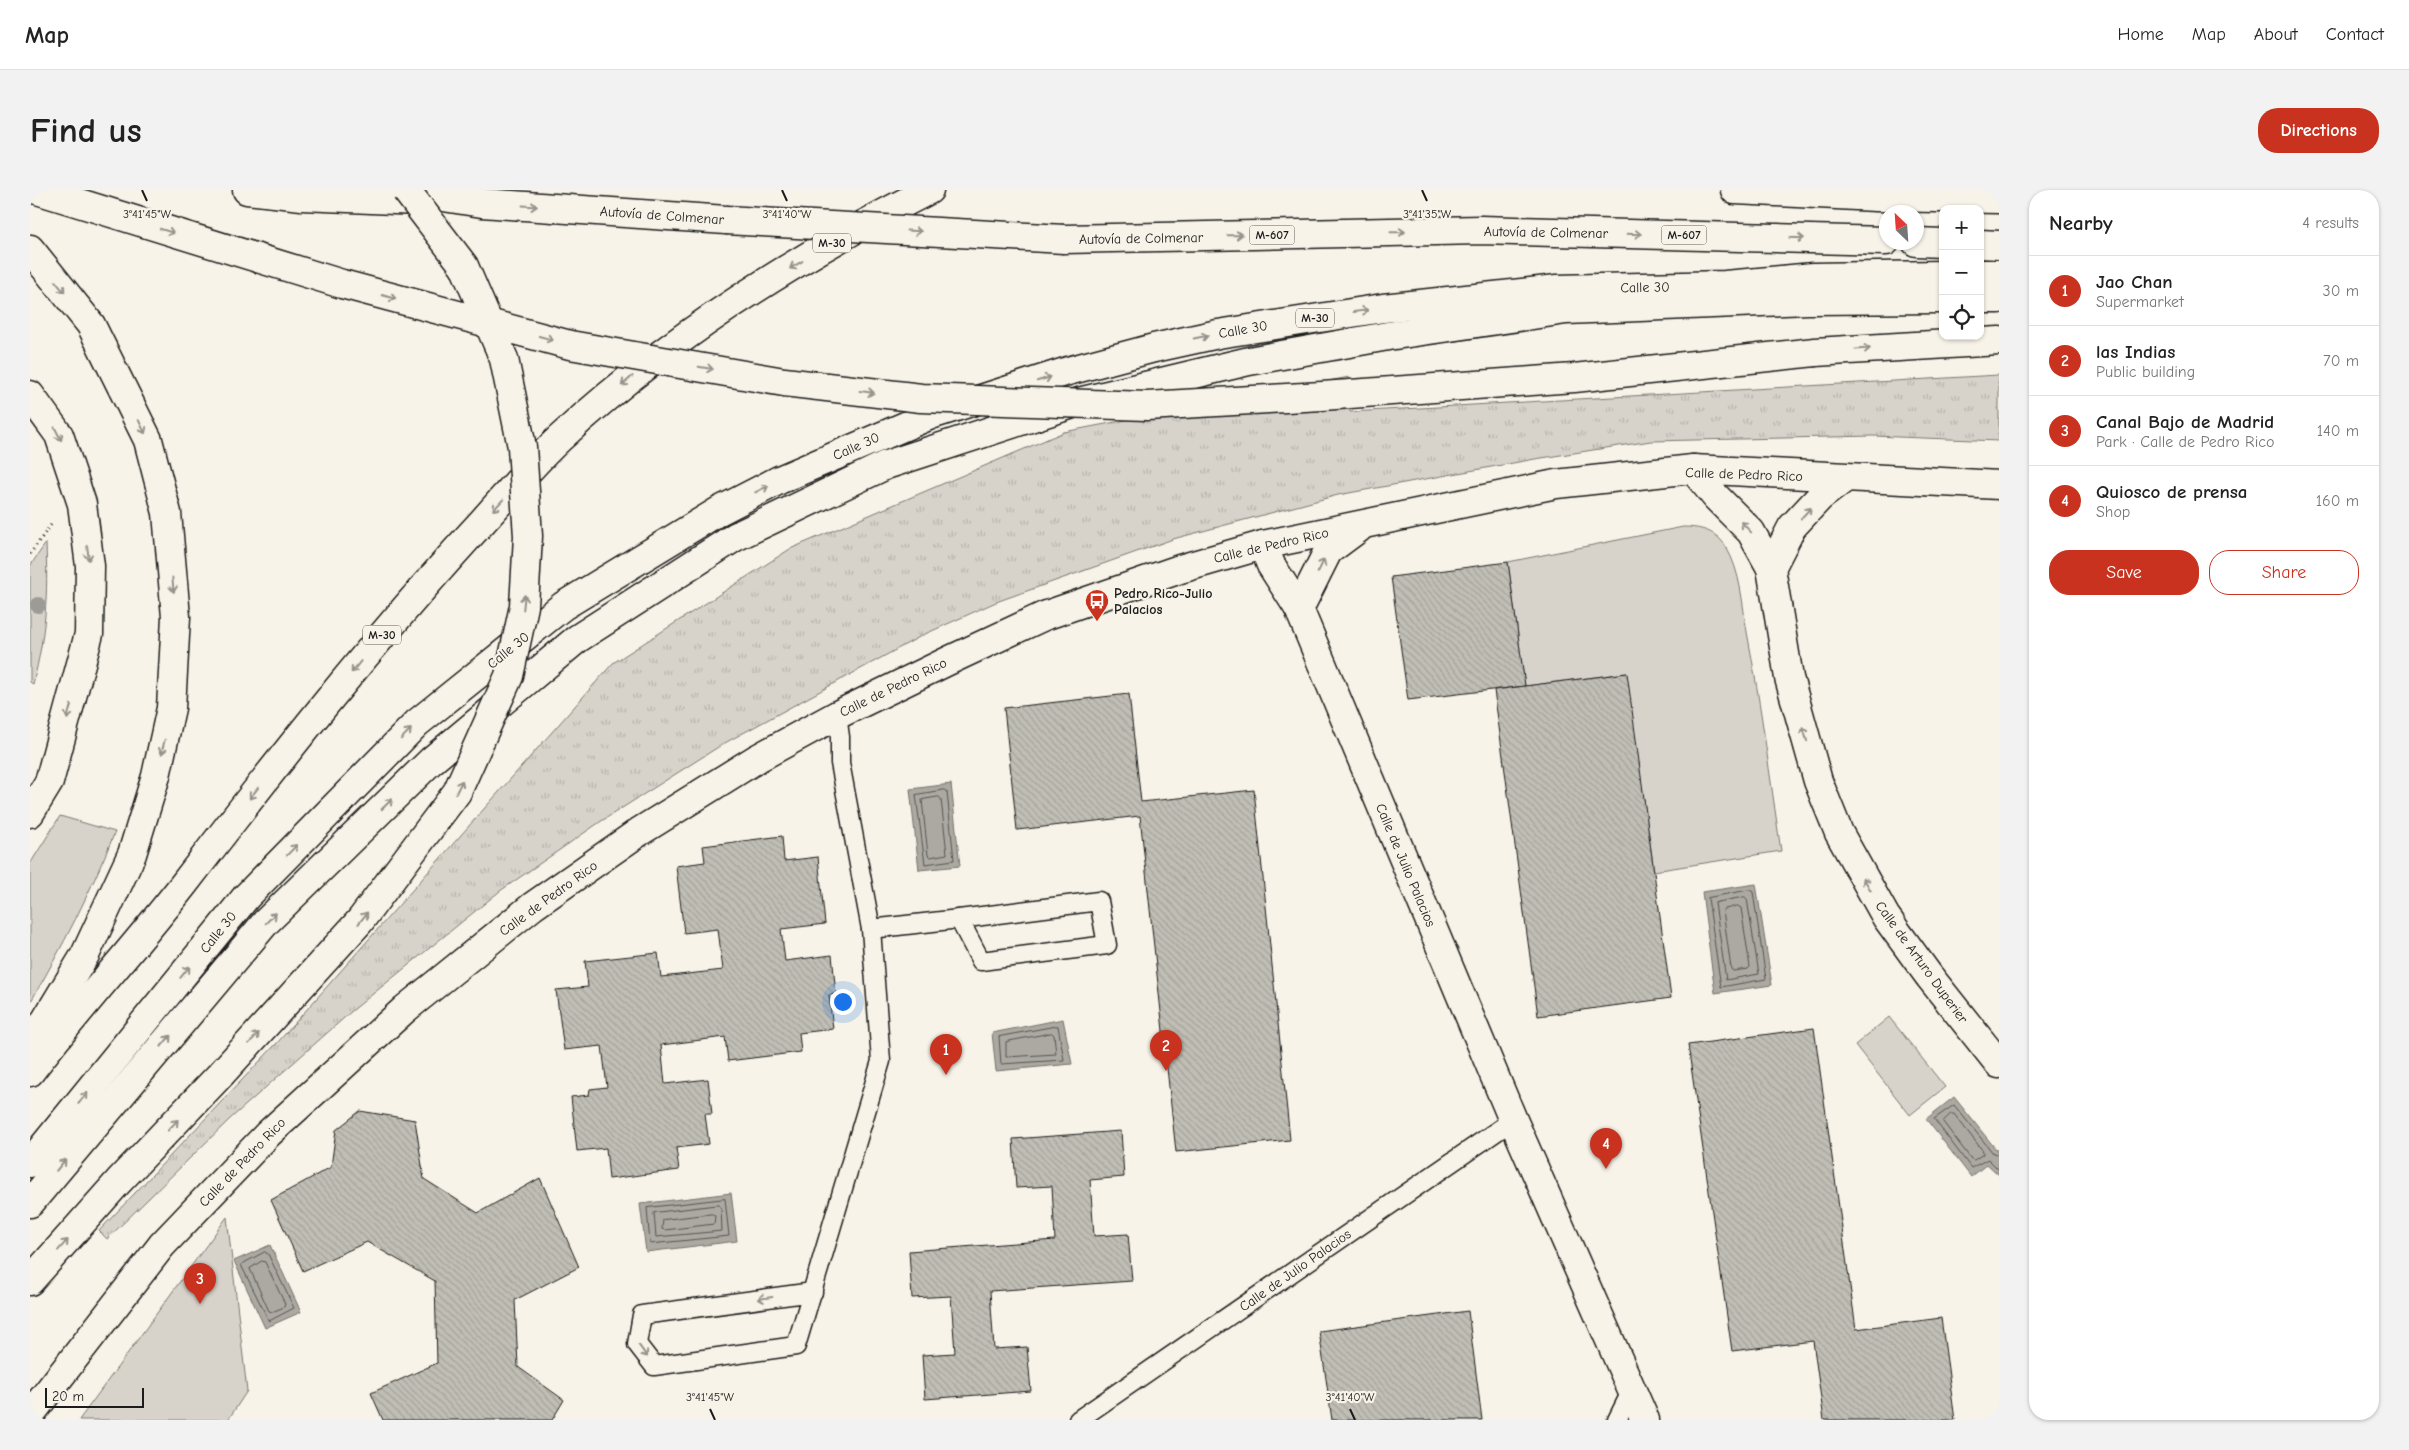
<!DOCTYPE html>
<html lang="en">
<head>
<meta charset="utf-8">
<style>
  :root { --surface:#fff; --page:#f2f2f2; --text:#222; --muted:#767676; --line:#e0e0e0; --accent:#c8321e }
  body { margin:0; font-family:"Comic Neue",sans-serif; background:var(--page); color:var(--text) }
  .controls { position:absolute; right:15px; top:15px; display:grid; overflow:hidden; border-radius:10px; box-shadow:0 1px 4px #0004 }
  .controls button { width:45px; height:45px; display:grid; place-items:center; padding:0; border:0; border-bottom:1px solid var(--line); background:var(--surface); color:var(--text); font:25px sans-serif }
  .compass { position:absolute; left:1849px; top:15px; width:45px; height:45px; border-radius:50%; background:var(--surface); box-shadow:0 1px 4px #0004; rotate:335deg }
  .scale { position:absolute; left:15px; bottom:12px; width:99px; box-sizing:border-box; padding-left:5px; border:2px solid #1c1c1c; border-top:0; font-size:14px; line-height:18px; white-space:nowrap; color:#1c1c1c; -webkit-text-stroke:4px #f7f3e8; paint-order:stroke }
  .you { position:absolute; left:812px; top:811px; width:18px; height:18px; margin:-12px; border:4px solid #fff; border-radius:50%; background:#1a73e8; box-shadow:0 0 0 8px #1a73e833 }
  .badge { display:grid; place-items:center; width:32px; height:32px; border-radius:50%; background:var(--accent); color:#fff; font-size:16px; font-weight:700 }
  .pin { position:absolute; translate:-50% -41px; filter:drop-shadow(0 1px 2px #0008) }
  .pin::after { content:''; position:absolute; top:26px; width:18px; height:15px; background:inherit; clip-path:polygon(0 0,100% 0,50% 100%) }
  .list { margin:0; padding:0; list-style:none }
  h2 { display:flex; justify-content:space-between; align-items:center; height:65px; margin:0; padding:0 20px; font-size:21px }
  h2 small { font-size:16px; font-weight:400; color:var(--muted) }
  .list li { display:grid; grid-template-columns:32px 1fr auto; gap:15px; align-items:center; box-sizing:border-box; height:70px; padding:0 20px; border-top:1px solid var(--line) }
  .list b { display:block; font-size:19px; white-space:nowrap }
  .list p { margin:0; font-size:16px; white-space:nowrap; color:var(--muted) }
  .list em { font-size:16px; font-style:normal; color:var(--muted) }
  .actions { display:flex; gap:10px; padding:15px 20px }
  .actions a { flex:1; padding:11px 0; border:1px solid var(--accent); border-radius:20px; text-align:center; font-size:18px; color:var(--accent) }
  .actions .main { background:var(--accent); color:#fff }
  .icon { flex:none; width:28px; height:28px; fill:none; stroke:currentColor; stroke-width:2; stroke-linecap:round; stroke-linejoin:round }
  .map { position:relative; flex:none; width:1969px; height:1230px; overflow:hidden; border-radius:20px }
  header { display:flex; align-items:center; gap:30px; box-sizing:border-box; height:70px; padding:0 25px; background:var(--surface); border-bottom:1px solid var(--line) }
  header strong { font-size:24px }
  nav { display:flex; gap:28px; margin-inline-start:auto; font-size:18px }
  .intro { display:flex; align-items:center; justify-content:space-between; box-sizing:border-box; height:120px; padding:0 30px }
  h1 { margin:0; font-size:35px }
  .button { padding:12px 22px; border-radius:20px; background:var(--accent); color:#fff; font-size:18px; font-weight:700 }
  main { display:flex; gap:30px; padding:0 30px }
  aside { flex:1; background:var(--surface); border-radius:20px; box-shadow:0 1px 4px #0004 }
  .map>svg:first-child { display:block }
  .grass { fill:url(#grass-tufts); stroke:#7a7874 }
  .green { fill:#d7d3cb; stroke:#7a7874 }
  .water { fill:#aca9a2; stroke:#72716c }
  .lines { fill:none; stroke-linecap:round; stroke-linejoin:round }
  .shore { stroke:#565452; stroke-width:1 }
  .building { fill:url(#building-back-hatch); stroke:#1c1c1c }
  .lane-casing { stroke:#1c1c1c; stroke-width:21 }
  .street-casing { stroke:#1c1c1c; stroke-width:31 }
  .highway-casing { stroke:#1c1c1c; stroke-width:31 }
  .path { stroke:#1c1c1c; stroke-width:3; stroke-dasharray:1 4; stroke-linecap:butt }
  .lane { stroke:#f7f3e8; stroke-width:18 }
  .street { stroke:#f7f3e8; stroke-width:28 }
  .highway { stroke:#f7f3e8; stroke-width:28 }
  .highway-bridge-casing { stroke:#1c1c1c; stroke-width:31; stroke-linecap:butt }
  .highway-bridge { stroke:#f7f3e8; stroke-width:28 }
  .tree { fill:#9d9b95 }
  .oneway { stroke:#94928c }
  .ticks { fill:none; stroke:#1c1c1c; stroke-width:2 }
  .labels { text-anchor:middle; stroke-width:4.5; stroke-linejoin:round; paint-order:stroke }
  .shield { fill:#f7f3e8; stroke:#5e5c59; stroke-width:1 }
  .shield-label { font-size:12px; font-weight:bold; fill:#1c1c1c }
  .street-label { font-size:14px; fill:#1c1c1c; stroke:#f7f3e8 }
  .poi-label { font-size:14px; font-weight:bold; fill:#1c1c1c; stroke:#f7f3e8; text-anchor:start }
  .ticks-label { font-size:12px; text-anchor:middle; fill:#1c1c1c; stroke:#f7f3e8; stroke-width:4.5; stroke-linejoin:round; paint-order:stroke }
</style>
</head>
<body>
<header>
<strong>Map</strong>
<nav><a>Home</a><a>Map</a><a>About</a><a>Contact</a></nav>
</header>
<div class="intro"><h1>Find us</h1><a class="button">Directions</a></div>
<main>
<div class="map">
<svg width="1969" height="1230" viewBox="0 0 1969 1230">
  <defs>
    <pattern id="grass-tufts" width="24" height="20" patternUnits="userSpaceOnUse" patternTransform="scale(1.25)"><rect width="24" height="20" fill="#d7d3cb"/><path d="M3 7l-1-3M5 7V3M7 7l1-3M15 17l-1-3M17 17v-4M19 17l1-3" fill="none" stroke="#b8b5ae"/></pattern>
    <pattern id="building-back-hatch" width="6" height="6" patternUnits="userSpaceOnUse" patternTransform="scale(1.25)"><rect width="6" height="6" fill="#c0beb5"/><path d="M-1 5l2 2M0 0l6 6M5-1l2 2" fill="none" stroke="#a4a39b"/></pattern>
  </defs>
  <rect width="100%" height="100%" fill="#f7f3e8"/>
  <filter id="ink" filterUnits="userSpaceOnUse"><feTurbulence type="fractalNoise" baseFrequency=".02" numOctaves="2"/><feDisplacementMap in="SourceGraphic" scale="10" xChannelSelector="R" yChannelSelector="G"/><feConvolveMatrix kernelMatrix="1 2 1 2 8 2 1 2 1" color-interpolation-filters="sRGB"/></filter>
  <g filter="url(#ink)">
    <polygon class="grass" points="1969,185 1969,251 1843,246 1621,251 1505,269 1308,305 1143,349 966,412 893,445 693,554 570,632 470,701 323,820 200,929 77,1049 69,1041 248,852 583,473 760,359 1034,242 1319,187 1320,222"/>
    <g class="green">
      <path d="M1653,337C1670,337 1687,341 1696,357C1711,382 1712,413 1717,442C1731,514 1740,588 1751,661L1624,681L1596,483L1495,496L1478,372Z"/>
      <path d="M16,353C18,405 16,443 3,494L0,492V376Z"/>
      <path d="M30,626L85,642C61,701 32,758 0,813V674Z"/>
      <polygon points="1859,827 1915,897 1880,925 1825,855"/>
      <polygon points="197,1027 217,1201 198,1230 49,1230"/>
    </g>
    <g class="water">
      <polygon points="921,594 930,676 889,680 880,599"/>
      <polygon points="1726,694 1742,795 1685,803 1672,702"/>
      <polygon points="1033,829 1042,874 966,881 962,843"/>
      <polygon points="1924,907 1969,963 1969,985 1957,974 1941,987 1896,929"/>
      <polygon points="701,1003 707,1051 616,1062 610,1014"/>
      <polygon points="240,1055 271,1122 235,1138 204,1071"/>
    </g>
    <g class="lines">
      <g class="shore">
        <polygon points="914,600 917,602 924,670 895,674 886,605"/>
        <polygon points="909,607 911,609 917,664 900,667 898,665 892,610"/>
        <polygon points="1720,700 1723,702 1736,789 1691,797 1678,708"/>
        <polygon points="1715,707 1717,709 1729,784 1696,790 1685,713"/>
        <polygon points="1708,716 1711,718 1720,777 1718,779 1703,781 1701,779 1693,720"/>
        <polygon points="1028,836 1034,870 971,874 969,847"/>
        <polygon points="1022,843 1024,845 1026,864 976,867 976,852"/>
        <polygon points="1921,924 1924,924 1953,961 1953,964 1944,970 1941,969 1913,932"/>
        <polyline points="1969,965 1963,963 1924,915 1904,929 1941,978 1958,969 1969,980"/>
        <polygon points="695,1009 699,1046 620,1054 617,1018"/>
        <polygon points="689,1015 691,1018 692,1041 626,1047 624,1023"/>
        <polygon points="682,1024 685,1026 684,1034 635,1040 632,1039 633,1030"/>
        <polygon points="235,1062 238,1064 264,1118 239,1131 211,1075"/>
        <polygon points="232,1071 235,1072 255,1114 254,1117 242,1122 239,1121 220,1079"/>
      </g>
    </g>
    <g class="building">
      <polygon points="1478,372 1495,496 1378,510 1361,387"/>
      <polygon points="1597,483 1641,808 1508,826 1464,500"/>
      <polygon points="1099,504 1111,612 1224,600 1260,950 1146,962 1110,626 987,640 974,518"/>
      <polygon points="752,646 754,671 788,667 795,734 751,739 755,771 802,765 806,804 799,805 803,839 769,843 771,862 698,871 695,847 631,855 635,894 678,889 682,924 675,924 679,954 646,958 649,980 579,989 576,958 547,961 541,907 559,905 560,899 577,897 572,856 534,860 526,800 558,797 555,771 628,763 631,787 693,780 688,739 654,743 646,676 675,672 673,656"/>
      <polygon points="1784,838 1826,1139 1911,1128 1925,1230 1794,1230 1783,1151 1702,1161 1658,855"/>
      <polygon points="330,921 385,930 394,989 448,1023 510,988 549,1077 485,1110 488,1177 534,1210 522,1230 353,1230 341,1203 407,1173 405,1091 337,1052 273,1081 241,1010 301,977 306,940"/>
      <polygon points="1091,941 1094,987 1060,990 1064,1046 1098,1044 1102,1091 960,1101 964,1159 997,1157 1001,1201 895,1209 892,1165 925,1163 921,1106 882,1108 879,1061 1025,1050 1022,996 986,998 983,949"/>
      <polygon points="1438,1121 1452,1230 1302,1230 1289,1141"/>
    </g>
    <g class="lines">
      <g class="lane-casing">
        <g id="lane">
          <polygon points="1069,711 1077,755 951,771 929,729"/>
          <polyline points="841,739 929,729"/>
          <polyline points="783,1102 612,1125 607,1154 624,1176 766,1156 851,871 841,739 810,573 810,547 807,525"/>
          <polyline points="1048,1230 1483,930"/>
          <polyline points="1587,1230 1602,1200"/>
        </g>
      </g>
      <g class="street-casing">
        <g id="street">
          <polyline points="0,205 29,245 52,314 60,376 59,444 19,592 0,623"/>
          <polyline points="1663,279 1686,307 1721,342 1741,378 1759,488 1788,591 1809,643 1856,727 1899,786 1969,874"/>
          <polyline points="1233,355 1241,375 1269,419 1483,930 1615,1230"/>
          <polyline points="1741,378 1762,337 1790,307 1815,288"/>
          <polyline points="1269,419 1298,361 1329,338"/>
          <polyline points="0,1225 132,1055 238,944 375,819 503,716 609,642 728,568 807,525 920,470 1014,426 1150,379 1233,355 1526,294 1663,279 1969,295"/>
        </g>
      </g>
      <g class="highway-casing">
        <g id="highway">
          <polyline points="7,0 312,94"/>
          <polyline points="217,0 272,6 388,11"/>
          <polyline points="368,0 452,13 696,30"/>
          <polyline points="1705,0 1846,7 1969,9"/>
          <polyline points="1034,49 1451,40 1856,51"/>
          <polyline points="1886,52 1913,53"/>
          <polyline points="1950,54 1969,55"/>
          <polyline points="0,59 61,135 118,250 137,323 146,427 141,518 126,586 102,664 55,765 0,856"/>
          <polyline points="1950,84 1969,84"/>
          <polyline points="1950,109 1969,109"/>
          <polyline points="1785,162 1969,151"/>
          <path d="M0,882C49,818 104,758 154,694C246,574 340,455 442,343C471,312 498,278 529,249C638,148 767,67 899,0"/>
          <polyline points="0,973 216,707 387,533 533,416 689,321 749,290 901,225 1038,181 1124,158 1188,144 1353,118 1527,99 1695,95 1783,87 1913,85"/>
          <polyline points="0,1013 236,732 401,571 547,449 705,347 856,275 1052,211 1219,171 1358,146 1536,120 1778,110 1913,109"/>
          <polyline points="0,1091 89,991 191,884"/>
        </g>
      </g>
      <polyline class="path" points="0,364 23,332"/>
      <use href="#lane" class="lane"/>
      <use href="#street" class="street"/>
      <use href="#highway" class="highway"/>
      <g class="highway-bridge-casing">
        <g id="highway-bridge">
          <polyline points="696,30 1034,49"/>
          <polyline points="312,94 540,155 754,192 891,208 1117,216 1292,206 1544,188 1785,162"/>
          <polyline points="191,884 330,731 427,602 479,486 494,416 498,346 492,257 474,169 434,76 376,0"/>
        </g>
      </g>
      <use href="#highway-bridge" class="highway-bridge"/>
    </g>
    <circle class="tree" cx="8" cy="415" r="8"/>
    <defs><path id="oneway-shaft" d="M-6 0H5M1.5-3L5.5 0L1.5 3" fill="none" stroke-width="1.6" stroke-linecap="round" stroke-linejoin="round" transform="scale(1.25)"/></defs>
    <g class="oneway">
      <use href="#oneway-shaft" transform="translate(500 16) rotate(4)"/>
      <use href="#oneway-shaft" transform="translate(137 41) rotate(17)"/>
      <use href="#oneway-shaft" transform="translate(884 41) rotate(3)"/>
      <use href="#oneway-shaft" transform="translate(1368 42) rotate(-1)"/>
      <use href="#oneway-shaft" transform="translate(1604 44) rotate(2)"/>
      <use href="#oneway-shaft" transform="translate(1205 45) rotate(-1)"/>
      <use href="#oneway-shaft" transform="translate(1767 48) rotate(2)"/>
      <use href="#oneway-shaft" transform="translate(766 75) rotate(149)"/>
      <use href="#oneway-shaft" transform="translate(30 97) rotate(51)"/>
      <use href="#oneway-shaft" transform="translate(359 107) rotate(15)"/>
      <use href="#oneway-shaft" transform="translate(1331 121) rotate(-8)"/>
      <use href="#oneway-shaft" transform="translate(1171 147) rotate(-12)"/>
      <use href="#oneway-shaft" transform="translate(516 148) rotate(15)"/>
      <use href="#oneway-shaft" transform="translate(1833 159) rotate(-4)"/>
      <use href="#oneway-shaft" transform="translate(676 178) rotate(10)"/>
      <use href="#oneway-shaft" transform="translate(1014 189) rotate(-17)"/>
      <use href="#oneway-shaft" transform="translate(597 191) rotate(139)"/>
      <use href="#oneway-shaft" transform="translate(837 202) rotate(7)"/>
      <use href="#oneway-shaft" transform="translate(112 237) rotate(64)"/>
      <use href="#oneway-shaft" transform="translate(28 244) rotate(63)"/>
      <use href="#oneway-shaft" transform="translate(732 299) rotate(-27)"/>
      <use href="#oneway-shaft" transform="translate(468 315) rotate(133)"/>
      <use href="#oneway-shaft" transform="translate(1776 323) rotate(-47)"/>
      <use href="#oneway-shaft" transform="translate(1716 337) rotate(-134)"/>
      <use href="#oneway-shaft" transform="translate(58 363) rotate(83)"/>
      <use href="#oneway-shaft" transform="translate(1291 376) rotate(-64)"/>
      <use href="#oneway-shaft" transform="translate(143 395) rotate(85)"/>
      <use href="#oneway-shaft" transform="translate(494 412) rotate(-84)"/>
      <use href="#oneway-shaft" transform="translate(326 477) rotate(129)"/>
      <use href="#oneway-shaft" transform="translate(39 522) rotate(105)"/>
      <use href="#oneway-shaft" transform="translate(376 544) rotate(-46)"/>
      <use href="#oneway-shaft" transform="translate(1775 544) rotate(-106)"/>
      <use href="#oneway-shaft" transform="translate(133 557) rotate(103)"/>
      <use href="#oneway-shaft" transform="translate(429 597) rotate(-64)"/>
      <use href="#oneway-shaft" transform="translate(224 603) rotate(128)"/>
      <use href="#oneway-shaft" transform="translate(357 614) rotate(-44)"/>
      <use href="#oneway-shaft" transform="translate(262 660) rotate(-46)"/>
      <use href="#oneway-shaft" transform="translate(1837 694) rotate(-120)"/>
      <use href="#oneway-shaft" transform="translate(241 728) rotate(-45)"/>
      <use href="#oneway-shaft" transform="translate(333 728) rotate(-52)"/>
      <use href="#oneway-shaft" transform="translate(155 782) rotate(-51)"/>
      <use href="#oneway-shaft" transform="translate(224 848) rotate(-48)"/>
      <use href="#oneway-shaft" transform="translate(136 851) rotate(-50)"/>
      <use href="#oneway-shaft" transform="translate(53 908) rotate(-51)"/>
      <use href="#oneway-shaft" transform="translate(143 935) rotate(-47)"/>
      <use href="#oneway-shaft" transform="translate(31 975) rotate(-50)"/>
      <use href="#oneway-shaft" transform="translate(33 1055) rotate(-48)"/>
      <use href="#oneway-shaft" transform="translate(735 1108) rotate(172)"/>
      <use href="#oneway-shaft" transform="translate(613 1161) rotate(54)"/>
    </g>
  </g>
  <path class="ticks" d="M112,0L117,11M752,0L757,11M1392,0L1397,11M680,1219L685,1230M1320,1219L1325,1230"/>
  <defs>
    <g id="bus-pin" transform="scale(1.25)"><path d="M0 17L-7.5 6A9.5 9.5 0 1 1 7.5 6Z" fill="#c8321e" stroke="#f7f3e8"/><path d="M-5-6H5V4H4V6H2V4H-2V6H-4V4H-5ZM-3.5-4V0h7V-4ZM-3.5 1.2v1.5H-2V1.2ZM2 1.2v1.5H3.5V1.2Z" fill="#fff"/></g>
  </defs>
  <g fill-rule="evenodd">
    <use href="#bus-pin" x="1067" y="411"/>
  </g>
  <g class="labels">
    <g class="shield">
      <rect x="1219.5" y="35.5" width="45" height="19" rx="4"/>
      <rect x="1631.5" y="35.5" width="45" height="19" rx="4"/>
      <rect x="783" y="43.5" width="38" height="19" rx="4"/>
      <rect x="1266" y="118.5" width="38" height="19" rx="4"/>
      <rect x="333" y="435.5" width="38" height="19" rx="4"/>
    </g>
    <g class="shield-label">
      <text x="1242" y="49">M-607</text>
      <text x="1654" y="49">M-607</text>
      <text x="802" y="57">M-30</text>
      <text x="1285" y="132">M-30</text>
      <text x="352" y="449">M-30</text>
    </g>
    <g class="street-label">
      <text transform="translate(632 25) rotate(4)" y="5">Autovía de Colmenar</text>
      <text transform="translate(1516 42) rotate(1)" y="5">Autovía de Colmenar</text>
      <text transform="translate(1111 48) rotate(-1)" y="5">Autovía de Colmenar</text>
      <text transform="translate(1615 97) rotate(-1)" y="5">Calle 30</text>
      <text transform="translate(1213 139) rotate(-10)" y="5">Calle 30</text>
      <text transform="translate(826 256) rotate(-24)" y="5">Calle 30</text>
      <text transform="translate(1714 284) rotate(2)" y="5">Calle de Pedro Rico</text>
      <text transform="translate(1241 355) rotate(-13)" y="5">Calle de Pedro Rico</text>
      <text transform="translate(478 460) rotate(-39)" y="5">Calle 30</text>
      <text transform="translate(863 497) rotate(-26)" y="5">Calle de Pedro Rico</text>
      <text transform="translate(1376 675) rotate(67)" y="5">Calle de Julio Palacios</text>
      <text transform="translate(518 708) rotate(-36)" y="5">Calle de Pedro Rico</text>
      <text transform="translate(188 742) rotate(-51)" y="5">Calle 30</text>
      <text transform="translate(1892 772) rotate(54)" y="5">Calle de Arturo Duperier</text>
      <text transform="translate(212 972) rotate(-46)" y="5">Calle de Pedro Rico</text>
      <text transform="translate(1265 1080) rotate(-35)" y="5">Calle de Julio Palacios</text>
    </g>
    <g class="poi-label">
      <text x="1084" y="408">Pedro Rico-Julio<tspan x="1084" dy="16">Palacios</tspan></text>
    </g>
  </g>
  <g class="ticks-label">
    <text x="117" y="28">3°41'45"W</text>
    <text x="757" y="28">3°41'40"W</text>
    <text x="1397" y="28">3°41'35"W</text>
    <text x="680" y="1211">3°41'45"W</text>
    <text x="1320" y="1211">3°41'40"W</text>
  </g>
</svg>
<div class="controls">
<button>+</button>
<button>−</button>
<button><svg class="icon" aria-label="locate" viewBox="0 0 24 24"><circle cx="12" cy="12" r="6"/><path d="M12 2v4M12 18v4M2 12h4M18 12h4"/></svg></button>
</div>
<svg class="compass" viewBox="-18 -18 36 36"><path d="M0-13l5 13h-10z" fill="#e53935"/><path d="M0 13l5-13h-10z" fill="#767676"/></svg>
<div class="scale">20 m</div>
<div class="you"></div>
<div class="pin badge" style="left:916px;top:885px">1</div>
<div class="pin badge" style="left:1136px;top:881px">2</div>
<div class="pin badge" style="left:170px;top:1114px">3</div>
<div class="pin badge" style="left:1576px;top:979px">4</div>
</div>
<aside>
<h2>Nearby<small>4 results</small></h2>
<ul class="list">
<li><span class="badge">1</span><div><b>Jao Chan</b><p>Supermarket</p></div><em>30 m</em></li>
<li><span class="badge">2</span><div><b>las Indias</b><p>Public building</p></div><em>70 m</em></li>
<li><span class="badge">3</span><div><b>Canal Bajo de Madrid</b><p>Park · Calle de Pedro Rico</p></div><em>140 m</em></li>
<li><span class="badge">4</span><div><b>Quiosco de prensa</b><p>Shop</p></div><em>160 m</em></li>
</ul>
<div class="actions"><a class="main">Save</a><a>Share</a></div>
</aside>
</main>
</body>
</html>
